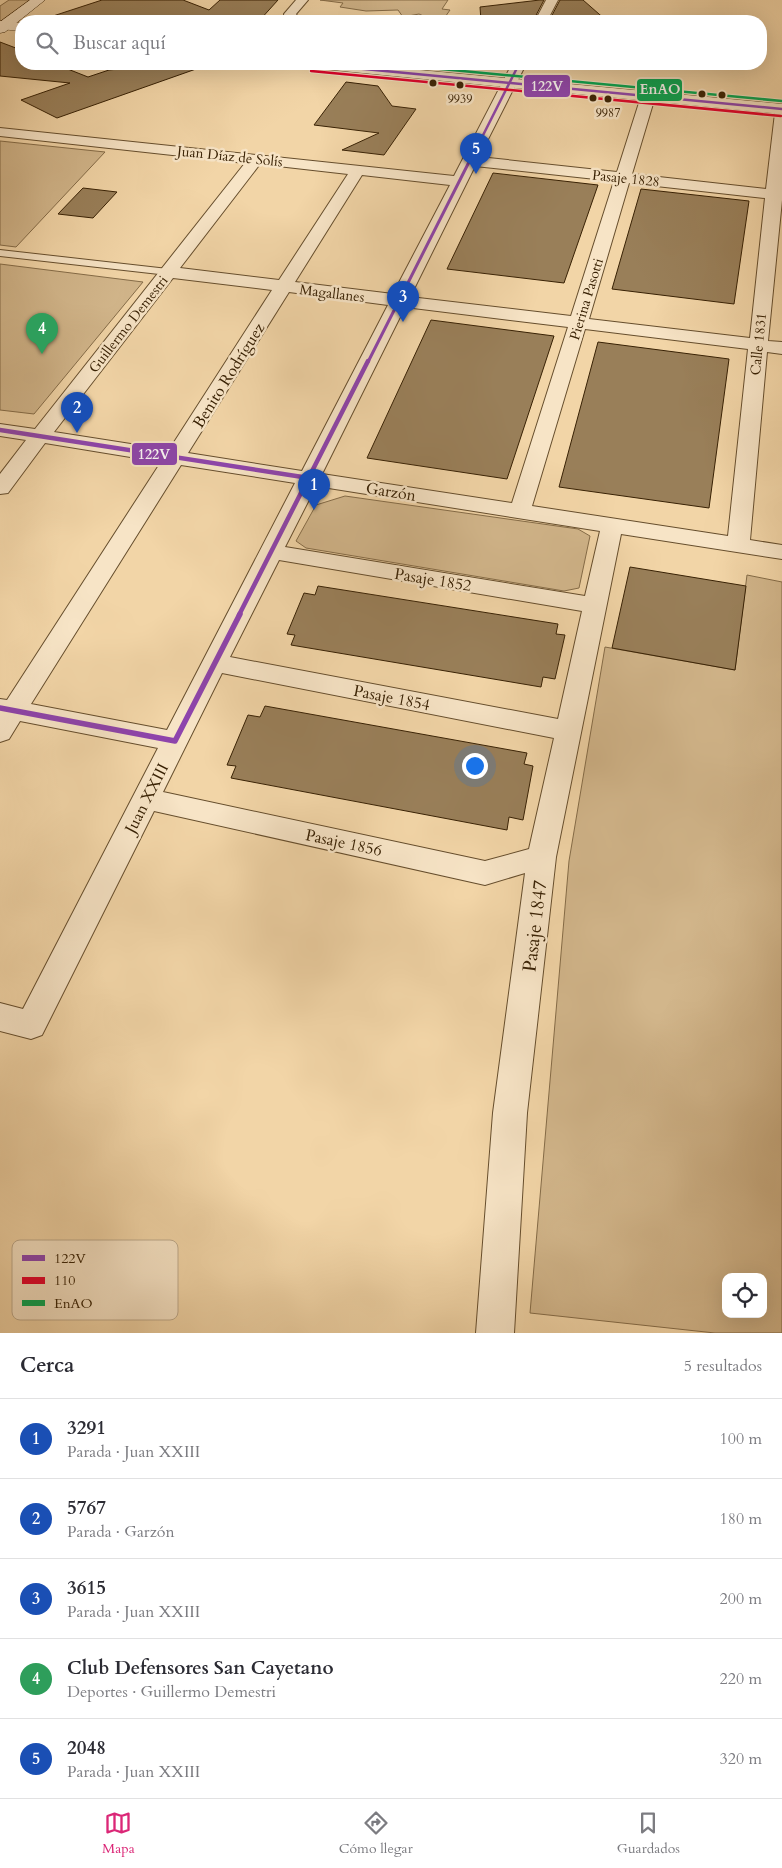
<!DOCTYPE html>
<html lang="es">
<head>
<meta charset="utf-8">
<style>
  :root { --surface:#fff; --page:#f2f2f3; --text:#2b2b33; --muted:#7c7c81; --line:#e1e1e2; --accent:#db2777 }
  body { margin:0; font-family:Cardo,serif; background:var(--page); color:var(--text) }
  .controls { position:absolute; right:15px; bottom:15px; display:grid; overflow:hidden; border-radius:10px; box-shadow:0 5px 20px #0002 }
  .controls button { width:45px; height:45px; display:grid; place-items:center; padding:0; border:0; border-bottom:1px solid var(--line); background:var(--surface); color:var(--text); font:25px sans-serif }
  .you { position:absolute; left:474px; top:765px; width:18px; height:18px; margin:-12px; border:4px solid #fff; border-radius:50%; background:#1a73e8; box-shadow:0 0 0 8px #1a73e833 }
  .badge { display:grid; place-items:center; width:32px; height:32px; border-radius:50%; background:var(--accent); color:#fff; font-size:16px; font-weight:700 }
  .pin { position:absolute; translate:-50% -41px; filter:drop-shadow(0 1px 2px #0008) }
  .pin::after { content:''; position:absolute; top:26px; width:18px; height:15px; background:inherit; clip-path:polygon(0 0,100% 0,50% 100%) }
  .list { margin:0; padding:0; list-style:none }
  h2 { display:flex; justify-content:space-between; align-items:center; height:65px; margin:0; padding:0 20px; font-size:21px }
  h2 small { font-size:16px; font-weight:400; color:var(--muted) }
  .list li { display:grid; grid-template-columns:32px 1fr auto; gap:15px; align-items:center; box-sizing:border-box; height:80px; padding:0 20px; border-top:1px solid var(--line) }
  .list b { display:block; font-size:19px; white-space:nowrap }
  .list p { margin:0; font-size:16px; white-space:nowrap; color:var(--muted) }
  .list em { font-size:16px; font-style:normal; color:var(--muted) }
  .icon { flex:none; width:28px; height:28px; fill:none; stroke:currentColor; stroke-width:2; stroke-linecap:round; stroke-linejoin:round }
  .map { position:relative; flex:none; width:782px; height:1333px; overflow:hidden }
  .search { position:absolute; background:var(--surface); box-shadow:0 5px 20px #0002; left:15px; right:15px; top:15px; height:55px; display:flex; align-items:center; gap:12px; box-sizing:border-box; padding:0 18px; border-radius:20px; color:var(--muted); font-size:19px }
  .sheet { height:465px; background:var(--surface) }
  nav { display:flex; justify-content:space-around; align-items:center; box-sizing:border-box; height:70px; border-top:1px solid var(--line); background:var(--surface); font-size:14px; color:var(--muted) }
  nav a { display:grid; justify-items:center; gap:2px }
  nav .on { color:var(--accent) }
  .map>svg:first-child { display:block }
  .green { fill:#d2b68b; stroke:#856c48; fill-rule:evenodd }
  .building { fill:#997f59; stroke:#382104 }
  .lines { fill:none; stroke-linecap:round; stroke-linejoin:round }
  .service-casing { stroke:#664e2d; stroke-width:2 }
  .minor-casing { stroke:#664e2d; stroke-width:2 }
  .tertiary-casing { stroke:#664e2d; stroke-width:1 }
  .secondary-casing { stroke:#382104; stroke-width:1 }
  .service { fill:#f7e4c6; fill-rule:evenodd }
  .minor { fill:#f7e4c6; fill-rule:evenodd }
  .tertiary { fill:#f7e4c6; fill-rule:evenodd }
  .secondary { fill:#f7e4c6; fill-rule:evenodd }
  .bus-1-far3-casing { stroke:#f7e4c6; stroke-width:4.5 }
  .bus-1-far2-casing { stroke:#f7e4c6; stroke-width:5.5 }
  .bus-1-far1-casing { stroke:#f7e4c6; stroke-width:8 }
  .bus-1-casing { stroke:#f7e4c6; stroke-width:9 }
  .bus-2-casing { stroke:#f7e4c6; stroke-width:4.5 }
  .bus-3-casing { stroke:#f7e4c6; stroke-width:4.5 }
  .bus-1-far3 { stroke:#8e44ad; stroke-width:2.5 }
  .bus-1-far2 { stroke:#8e44ad; stroke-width:3 }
  .bus-1-far1 { stroke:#8e44ad; stroke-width:4.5 }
  .bus-1 { stroke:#8e44ad; stroke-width:5.5 }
  .bus-2 { stroke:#e4002b; stroke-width:2.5 }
  .bus-3 { stroke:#00a651; stroke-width:2.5 }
  .bus-dot { fill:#382104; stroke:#f7e4c6; stroke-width:2 }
  .labels { text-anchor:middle; stroke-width:5; stroke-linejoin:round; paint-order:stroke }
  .far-bus-label { font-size:12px; fill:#382104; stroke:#f7e4c6 }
  .far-street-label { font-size:14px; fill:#382104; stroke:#f7e4c6 }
  .street-label { font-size:16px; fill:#382104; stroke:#f7e4c6 }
  .near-street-label { font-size:19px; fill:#382104; stroke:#f7e4c6 }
  .key { fill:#f7e4c6; stroke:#beaa8c; stroke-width:1 }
  .key-label { font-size:14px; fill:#382104 }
  .line-badge { stroke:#f7e4c6; stroke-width:2 }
  .badge-label { font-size:14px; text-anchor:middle; font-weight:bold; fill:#fff }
</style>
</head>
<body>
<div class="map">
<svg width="782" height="1333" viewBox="0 0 782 1333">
  <rect width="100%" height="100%" fill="#f2d5a7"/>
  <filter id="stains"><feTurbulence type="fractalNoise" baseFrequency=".004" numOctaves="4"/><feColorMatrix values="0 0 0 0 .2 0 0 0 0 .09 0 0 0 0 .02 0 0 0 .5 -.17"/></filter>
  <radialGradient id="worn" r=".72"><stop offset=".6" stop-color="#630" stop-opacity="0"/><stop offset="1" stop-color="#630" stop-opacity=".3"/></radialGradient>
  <g class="green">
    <polygon points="9,0 38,0 0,29 0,6"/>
    <polygon points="320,0 448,0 442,9 450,10 443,20 430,19 419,14 403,17 398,10 366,11 340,7 343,3"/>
    <polygon points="0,141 105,152 16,247 0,245"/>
    <polygon points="0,264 143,282 34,414 0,410"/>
    <polygon points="345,496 578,529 590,536 579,588 564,591 306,548 296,541 316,505"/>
    <path d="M747,575L782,582V1333H715L530,1313L569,861L605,647L735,670ZM726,1277H763V1314H726Z"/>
  </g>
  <g class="building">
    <polygon points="102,0 183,0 209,10 220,0 278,0 259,21 50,21 50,17"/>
    <polygon points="540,0 544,0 533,21 481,21 480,7"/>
    <polygon points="560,0 583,0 607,21 549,21"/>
    <polygon points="0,42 21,50 21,64 55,64 88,77 109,70 167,64 195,64 196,69 57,118 21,100 70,83 0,76"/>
    <polygon points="346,82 378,86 392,106 416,109 384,155 342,150 379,133 314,125"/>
    <polygon points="493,173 598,185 564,283 447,269"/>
    <polygon points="83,188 117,192 93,218 58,214"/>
    <polygon points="641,189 749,201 734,304 612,289"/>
    <polygon points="431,320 554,336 507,479 367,458"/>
    <polygon points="598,342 729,359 709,508 559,487"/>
    <polygon points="630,567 746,586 735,670 612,648"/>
    <polygon points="318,586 558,624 556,634 565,635 555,679 543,677 541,687 291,645 295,635 287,634 304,593 315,595"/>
    <polygon points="265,706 527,753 524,764 533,766 523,820 509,817 507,830 231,778 236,766 227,765 248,715 260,717"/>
  </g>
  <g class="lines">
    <g class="service-casing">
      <polygon id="service" points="0,250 168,269 172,272 168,275 0,256"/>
    </g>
    <g class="minor-casing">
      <g id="minor">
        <polygon points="296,0 308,0 296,14 300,21 285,21 284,14"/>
        <polygon points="546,0 558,0 547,21 535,21"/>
        <path d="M512,64H526L479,157L617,172L644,87L651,83L658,87L632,174L766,189L775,113L777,110L782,109V200L768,341L782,342V354L767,352L750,540L782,545V559L621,534L556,857L527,1113L514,1333H476L493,1113L525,873L485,885L154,811L42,1035L31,1039L0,1031V1003L23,1009L158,748L20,721L9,739L0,742V699L7,700L161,462L45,443L8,493L0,494V474L26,440L0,436V424L35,429L245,163L0,136V128L454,176ZM260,164L348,174L279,280L180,268ZM475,166L614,181L571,316L410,297ZM362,175L450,185L393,294L295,282ZM629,183L765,198L750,338L589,319ZM173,278L272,290L169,450L54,432ZM289,292L388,305L302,471L188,453ZM405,307L568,327L512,503L322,474ZM585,329L748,349L728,536L532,506ZM181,465L295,483L167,730L31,704ZM316,486L600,531L585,596L285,547ZM279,560L582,611L558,719L230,657ZM222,673L554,738L529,849L485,861L163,792Z"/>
      </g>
    </g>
    <g class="tertiary-casing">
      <g id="tertiary">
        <polygon points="0,21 21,23 21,31 0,29"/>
        <polygon points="305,64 356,64 782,104 782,114 312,68 307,67"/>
      </g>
    </g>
    <g class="secondary-casing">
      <polygon id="secondary" points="30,0 45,0 5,32 0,33 0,22"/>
    </g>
    <use href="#service" class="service"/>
    <use href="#minor" class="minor"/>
    <use href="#tertiary" class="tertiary"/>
    <use href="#secondary" class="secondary"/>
    <g class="bus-1-far3-casing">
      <g id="bus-1-far3">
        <polyline points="312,64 782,109"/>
        <polyline points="470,161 519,64"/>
      </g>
    </g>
    <g class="bus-1-far2-casing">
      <polyline id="bus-1-far2" points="368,362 470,160"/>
    </g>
    <g class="bus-1-far1-casing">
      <g id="bus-1-far1">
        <polyline points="0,430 309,478"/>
        <polyline points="239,615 368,361"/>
      </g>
    </g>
    <g class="bus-1-casing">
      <polyline id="bus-1" points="0,708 175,741 240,614"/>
    </g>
    <g class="bus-2-casing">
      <polyline id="bus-2" points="311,71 781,116"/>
    </g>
    <g class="bus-3-casing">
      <polyline id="bus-3" points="388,64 782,101"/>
    </g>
    <use href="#bus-1-far3" class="bus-1-far3"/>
    <use href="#bus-1-far2" class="bus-1-far2"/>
    <use href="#bus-1-far1" class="bus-1-far1"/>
    <use href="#bus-1" class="bus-1"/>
    <use href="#bus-2" class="bus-2"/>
    <use href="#bus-3" class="bus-3"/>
  </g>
  <g class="bus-dot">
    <circle cx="433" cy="83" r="4.5"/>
    <circle cx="460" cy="85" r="4.5"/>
    <circle cx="702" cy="94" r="4.5"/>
    <circle cx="722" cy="95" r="4.5"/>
    <circle cx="593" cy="98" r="4.5"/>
    <circle cx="608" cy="99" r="4.5"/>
  </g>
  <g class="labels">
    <g class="far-bus-label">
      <text x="460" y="103">9939</text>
      <text x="608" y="117">9987</text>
    </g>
    <g class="far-street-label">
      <text transform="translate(230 156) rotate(6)" y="5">Juan Díaz de Solís</text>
      <text transform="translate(626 178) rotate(6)" y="5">Pasaje 1828</text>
      <text transform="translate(332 293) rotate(7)" y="5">Magallanes</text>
      <text transform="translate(586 299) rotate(-73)" y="5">Pierina Pasotti</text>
      <text transform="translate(128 324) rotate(-52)" y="5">Guillermo Demestri</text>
      <text transform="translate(758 344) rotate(-84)" y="5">Calle 1831</text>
    </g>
    <g class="street-label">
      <text transform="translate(228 375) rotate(-58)" y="6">Benito Rodríguez</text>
      <text transform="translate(391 491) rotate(9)" y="6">Garzón</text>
      <text transform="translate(433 579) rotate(9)" y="6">Pasaje 1852</text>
      <text transform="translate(392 697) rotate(11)" y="6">Pasaje 1854</text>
      <text transform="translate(146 798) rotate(-63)" y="6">Juan XXIII</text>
      <text transform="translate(344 842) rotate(12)" y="6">Pasaje 1856</text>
    </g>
    <g class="near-street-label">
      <text transform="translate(534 926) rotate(-83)" y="7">Pasaje 1847</text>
    </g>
  </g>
  <rect x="12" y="1240" width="166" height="80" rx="8" class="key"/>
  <rect x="22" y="1255" width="23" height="6" fill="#8e44ad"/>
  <rect x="22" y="1277" width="23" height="7" fill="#e4002b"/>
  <rect x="22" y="1300" width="23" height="6" fill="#00a651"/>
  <g class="key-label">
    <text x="54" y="1263">122V</text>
    <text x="54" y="1285">110</text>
    <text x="54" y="1308">EnAO</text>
  </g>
  <g class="line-badge">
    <rect x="523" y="74" width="48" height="24" rx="5" fill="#8e44ad"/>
    <rect x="636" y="78" width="47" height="24" rx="5" fill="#00a651"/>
    <rect x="131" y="442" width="47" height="24" rx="5" fill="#8e44ad"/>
  </g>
  <g class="badge-label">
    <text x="547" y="91">122V</text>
    <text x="660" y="94">EnAO</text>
    <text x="154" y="459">122V</text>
  </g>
  <rect width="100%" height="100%" filter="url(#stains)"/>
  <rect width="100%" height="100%" fill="url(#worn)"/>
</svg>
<div class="controls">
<button><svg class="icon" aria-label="locate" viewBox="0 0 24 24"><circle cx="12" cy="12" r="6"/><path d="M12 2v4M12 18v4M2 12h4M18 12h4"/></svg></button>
</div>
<div class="you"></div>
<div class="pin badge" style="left:314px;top:510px;background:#1a4fb4">1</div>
<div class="pin badge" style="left:77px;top:433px;background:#1a4fb4">2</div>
<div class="pin badge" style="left:403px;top:322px;background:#1a4fb4">3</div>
<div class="pin badge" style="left:42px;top:354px;background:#2e9e5b">4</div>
<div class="pin badge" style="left:476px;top:174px;background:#1a4fb4">5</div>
<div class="search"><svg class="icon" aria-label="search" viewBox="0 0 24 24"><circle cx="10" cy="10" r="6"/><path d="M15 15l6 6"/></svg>Buscar aquí</div>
</div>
<section class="sheet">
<h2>Cerca<small>5 resultados</small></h2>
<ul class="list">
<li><span class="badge" style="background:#1a4fb4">1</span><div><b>3291</b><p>Parada · Juan XXIII</p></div><em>100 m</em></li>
<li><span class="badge" style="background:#1a4fb4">2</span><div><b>5767</b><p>Parada · Garzón</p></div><em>180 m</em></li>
<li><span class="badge" style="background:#1a4fb4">3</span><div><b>3615</b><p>Parada · Juan XXIII</p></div><em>200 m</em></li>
<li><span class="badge" style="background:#2e9e5b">4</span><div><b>Club Defensores San Cayetano</b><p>Deportes · Guillermo Demestri</p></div><em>220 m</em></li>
<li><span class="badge" style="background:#1a4fb4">5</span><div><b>2048</b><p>Parada · Juan XXIII</p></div><em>320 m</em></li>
</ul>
</section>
<nav>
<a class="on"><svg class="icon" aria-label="map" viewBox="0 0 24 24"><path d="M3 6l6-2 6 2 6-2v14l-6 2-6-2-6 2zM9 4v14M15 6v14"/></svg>Mapa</a>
<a><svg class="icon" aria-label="directions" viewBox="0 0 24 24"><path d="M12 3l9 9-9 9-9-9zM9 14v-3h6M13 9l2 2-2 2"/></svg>Cómo llegar</a>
<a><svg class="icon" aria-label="saved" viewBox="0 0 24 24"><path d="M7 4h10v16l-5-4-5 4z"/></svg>Guardados</a>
</nav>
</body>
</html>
